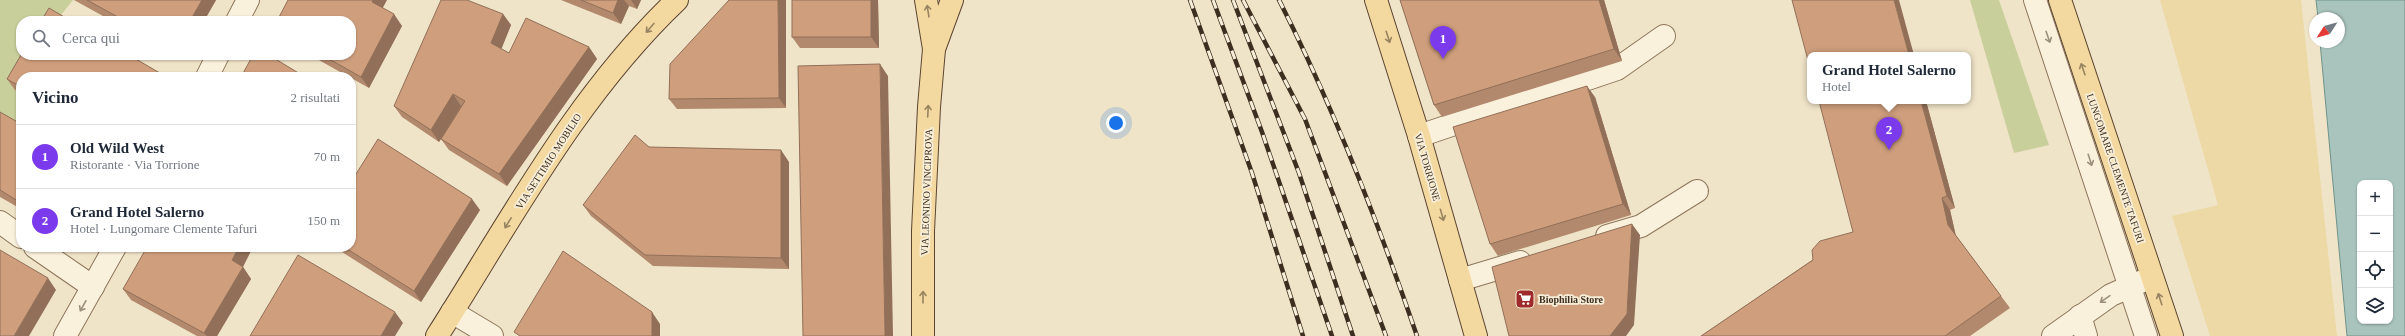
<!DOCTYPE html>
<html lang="it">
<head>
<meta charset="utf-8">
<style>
  :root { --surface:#fff; --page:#f6f6f7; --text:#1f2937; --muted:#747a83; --line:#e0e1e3; --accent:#7c3aed }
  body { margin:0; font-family:Georgia,serif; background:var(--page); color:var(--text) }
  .controls { position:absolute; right:12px; bottom:12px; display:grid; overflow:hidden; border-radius:8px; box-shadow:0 1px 3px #0004 }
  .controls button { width:36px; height:36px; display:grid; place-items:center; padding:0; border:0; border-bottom:1px solid var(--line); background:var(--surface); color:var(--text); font:20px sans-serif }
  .compass { position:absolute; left:2309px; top:12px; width:36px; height:36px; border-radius:50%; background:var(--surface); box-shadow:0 1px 3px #0004; rotate:234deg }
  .you { position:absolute; left:1116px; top:123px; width:14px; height:14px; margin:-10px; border:3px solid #fff; border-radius:50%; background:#1a73e8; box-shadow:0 0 0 6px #1a73e833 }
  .badge { display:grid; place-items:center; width:26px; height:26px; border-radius:50%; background:var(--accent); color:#fff; font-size:13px; font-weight:700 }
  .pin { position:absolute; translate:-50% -33px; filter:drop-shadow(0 1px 2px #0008) }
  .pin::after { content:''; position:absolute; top:21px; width:14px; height:12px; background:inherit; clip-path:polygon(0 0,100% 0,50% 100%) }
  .popup { position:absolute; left:1807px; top:52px; width:164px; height:52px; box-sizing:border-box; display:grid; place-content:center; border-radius:8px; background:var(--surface); filter:drop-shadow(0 1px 3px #0005); font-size:13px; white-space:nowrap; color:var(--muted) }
  .popup b { font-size:15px; color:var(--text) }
  .popup::after { content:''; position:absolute; left:50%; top:100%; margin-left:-8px; border:8px solid transparent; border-top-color:var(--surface) }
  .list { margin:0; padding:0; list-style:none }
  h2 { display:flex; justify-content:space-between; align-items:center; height:52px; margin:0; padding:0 16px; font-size:17px }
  h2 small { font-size:13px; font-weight:400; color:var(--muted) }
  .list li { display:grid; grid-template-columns:26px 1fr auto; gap:12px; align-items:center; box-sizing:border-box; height:64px; padding:0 16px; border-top:1px solid var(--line) }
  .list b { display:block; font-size:15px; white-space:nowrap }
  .list p { margin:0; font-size:13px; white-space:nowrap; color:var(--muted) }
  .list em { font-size:13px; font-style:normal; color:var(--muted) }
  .icon { flex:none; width:22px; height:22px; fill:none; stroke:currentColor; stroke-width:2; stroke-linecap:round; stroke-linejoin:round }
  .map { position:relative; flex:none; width:2405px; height:336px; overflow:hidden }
  .search { position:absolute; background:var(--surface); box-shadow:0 1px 3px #0004; left:16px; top:16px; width:340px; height:44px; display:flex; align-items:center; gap:10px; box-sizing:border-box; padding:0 14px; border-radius:16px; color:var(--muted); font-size:15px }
  .panel { position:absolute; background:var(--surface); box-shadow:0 1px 3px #0004; left:16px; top:72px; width:340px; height:180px; border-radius:16px }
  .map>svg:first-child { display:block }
  .green { fill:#c9cf9b }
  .sand { fill:#ecd9a5 }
  .water { fill:#a9c4bc; stroke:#6f938a; fill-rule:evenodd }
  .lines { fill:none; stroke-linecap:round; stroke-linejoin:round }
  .minor-casing { stroke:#8d765c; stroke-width:24 }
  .major-casing { stroke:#5b4430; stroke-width:24 }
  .minor { stroke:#faf1dc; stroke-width:22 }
  .major { stroke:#f3d9a0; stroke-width:22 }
  .rail-casing { stroke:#3d2e20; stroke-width:4.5 }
  .rail { stroke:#f7eed8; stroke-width:3; stroke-dasharray:9; stroke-linecap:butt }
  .wall { fill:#b2896c }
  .shaded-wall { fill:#916f58 }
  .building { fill:#cf9f7d; stroke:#916f58 }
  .oneway { stroke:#988460 }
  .oneway2 { stroke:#9c907e }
  .labels { text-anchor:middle; stroke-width:3.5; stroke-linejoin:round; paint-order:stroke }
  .street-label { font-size:10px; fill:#3d2e20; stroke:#f7eed8 }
  .poi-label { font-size:10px; font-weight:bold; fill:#3d2e20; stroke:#f7eed8; text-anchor:start }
</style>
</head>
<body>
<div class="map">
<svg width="2405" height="336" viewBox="0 0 2405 336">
  <rect width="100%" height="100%" fill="#f0e4c8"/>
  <g class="green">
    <polygon points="0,0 73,0 56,21 21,21 21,55 36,55 21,77 15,90 21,93 21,131 0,134"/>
    <polygon points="1970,0 1999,0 2049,145 2014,153"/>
  </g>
  <polygon class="sand" points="2160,0 2301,0 2337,336 2210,336 2172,216 2218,205"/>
  <path class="water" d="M2316,0H2405V336H2347L2320,42H2339V18H2318ZM2360,183H2390V321H2360Z"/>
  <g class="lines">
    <g class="minor-casing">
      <g id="minor">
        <polyline points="2035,0 2146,336"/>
        <polyline points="237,21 248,0"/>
        <polyline points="207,77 218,55"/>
        <polyline points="1419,136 1617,69 1664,36"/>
        <polyline points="0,222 21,237"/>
        <polyline points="1607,236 1641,226 1697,191"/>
        <polyline points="35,247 93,287"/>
        <polyline points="1460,280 1520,262"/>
        <polyline points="452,312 492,336"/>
        <polyline points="2080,316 2086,336"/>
        <polyline points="65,336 115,247"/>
        <polyline points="2053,336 2111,295 2145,280"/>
      </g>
    </g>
    <g class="major-casing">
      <g id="major">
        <polyline points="926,0 934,49"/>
        <polyline points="1376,0 1419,136 1476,336"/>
        <polyline points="2060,0 2172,336"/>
        <path d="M437,336C511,220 576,96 677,0"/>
        <polyline points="923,336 923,231 929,107 934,49 952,0"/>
      </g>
    </g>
    <use href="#minor" class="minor"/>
    <use href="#major" class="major"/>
    <g class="rail-casing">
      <g id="rail">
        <polyline points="1190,0 1252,173 1303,336"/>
        <polyline points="1213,0 1262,132 1332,336"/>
        <polyline points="1233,0 1299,173 1353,336"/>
        <polyline points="1243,0 1305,119 1386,336"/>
        <path d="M1279,0C1334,108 1378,222 1417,336"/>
      </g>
    </g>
    <use href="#rail" class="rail"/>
  </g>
  <g class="wall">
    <polygon points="74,0 216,0 204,21 112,21"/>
    <polygon points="561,0 641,0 637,9 629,6 621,24"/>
    <polygon points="729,0 786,108 677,109 669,99"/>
    <polygon points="878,0 879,48 800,48 792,37"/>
    <polygon points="1400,0 1604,0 1622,61 1442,117 1434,105"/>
    <polygon points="383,8 402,26 369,88 351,78 351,77 349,77 310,55 351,55"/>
    <polygon points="503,14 511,25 501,49 509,53 589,47 597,59 507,186 449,150 441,139 439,142 402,117 394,106"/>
    <polygon points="21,55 129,55 166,77 21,77 21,93 15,90 7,79"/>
    <polygon points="175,55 186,55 183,60"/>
    <polygon points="1595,97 1631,215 1498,256 1490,244"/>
    <polygon points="1926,101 1955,208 1950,210 1956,236 2010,308 1970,336 1701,336 1853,232"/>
    <polygon points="0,112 21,124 21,209 0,197"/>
    <polygon points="649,147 789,162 789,269 653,266 591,216 583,205"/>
    <polygon points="480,210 421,302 334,247 351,247"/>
    <polygon points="243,267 251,279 217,336 197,336 131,300 123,289"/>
  </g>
  <g class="shaded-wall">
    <polygon points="202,0 216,0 204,21 190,21"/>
    <polygon points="373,0 387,0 380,13 372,2"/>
    <polygon points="618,0 624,0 629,6 621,24 613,13"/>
    <polygon points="631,0 641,0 637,9"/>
    <polygon points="778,0 786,0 786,108 779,98"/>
    <polygon points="871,0 878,0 879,48 871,37"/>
    <polygon points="1599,0 1604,0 1622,61 1614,49"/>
    <polygon points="1894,0 1899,0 1914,55 1909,55"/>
    <polygon points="394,14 402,26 369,88 361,77"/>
    <polygon points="503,14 511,25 499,55 491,43"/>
    <polygon points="589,47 597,59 507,186 499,174"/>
    <polygon points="180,55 186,55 183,60"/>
    <polygon points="880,64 888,76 893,336 885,336"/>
    <polygon points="1587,86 1595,97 1631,215 1623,204"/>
    <polygon points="453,94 461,106 439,142 431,130"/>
    <polygon points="1921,101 1926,101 1955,208 1947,196"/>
    <polygon points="351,108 355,114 351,121"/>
    <polygon points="781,150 789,162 789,269 781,258"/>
    <polygon points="1942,198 1950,210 1956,237 1948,225"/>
    <polygon points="472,199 480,210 421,302 414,291"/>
    <polygon points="1632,224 1640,235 1634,325 1626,336 1610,336"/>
    <polygon points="239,247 253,247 243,267 251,279 217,336 207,336 204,333 232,260"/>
    <polygon points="48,278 56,290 29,336 14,336"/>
    <polygon points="395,312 403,323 395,336 381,336"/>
    <polygon points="652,312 660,324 660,336 652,336"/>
  </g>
  <g class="building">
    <polygon points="87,0 202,0 190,21 125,21"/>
    <polygon points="288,0 373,0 372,2 394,14 361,77 322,55 351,55 351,21 277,21"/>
    <polygon points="441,0 467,0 503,14 491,43 509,53 526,18 589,47 499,174 441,139 465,101 453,94 431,130 394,106"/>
    <polygon points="581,0 618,0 613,13"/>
    <polygon points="729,0 778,0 779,98 669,99 670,64"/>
    <rect x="792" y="0" width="79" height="37"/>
    <polygon points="1400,0 1599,0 1614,49 1434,105"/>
    <polygon points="1792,0 1894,0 1909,55 1810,55 1810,68"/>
    <polygon points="49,8 71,21 41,21"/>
    <polygon points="21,55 129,55 165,76 164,77 21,77 21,87 7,79"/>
    <polygon points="253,55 269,55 305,77 241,77"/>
    <polygon points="880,64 885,336 803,336 798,66"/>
    <polygon points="1587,86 1623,204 1490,244 1453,127"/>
    <polygon points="1819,101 1921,101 1947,196 1942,198 1948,225 2001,296 1945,336 1701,336 1813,260 1812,250 1820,241 1853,232"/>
    <polygon points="0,112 21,124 21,203 0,190"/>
    <polygon points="635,135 649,147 781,150 781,258 645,255 583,205"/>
    <polygon points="378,139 472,199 414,291 344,247 351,247 351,182"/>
    <polygon points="1632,224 1627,314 1610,336 1509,336 1492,267"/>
    <polygon points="147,247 239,247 232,260 243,267 204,333 123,289"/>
    <polygon points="0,250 48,278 14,336 0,336"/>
    <polygon points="563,251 652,312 652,336 520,336 514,332"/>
    <polygon points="298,255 395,312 381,336 250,336"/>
  </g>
  <defs><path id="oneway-shaft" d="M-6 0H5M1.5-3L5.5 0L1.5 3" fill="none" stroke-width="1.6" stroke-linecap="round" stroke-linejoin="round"/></defs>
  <g class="oneway">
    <use href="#oneway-shaft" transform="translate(928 11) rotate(-99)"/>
    <use href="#oneway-shaft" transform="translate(650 28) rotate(131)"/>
    <use href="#oneway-shaft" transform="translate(1388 37) rotate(72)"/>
    <use href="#oneway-shaft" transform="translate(2083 69) rotate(-109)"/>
    <use href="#oneway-shaft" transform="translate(928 111) rotate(-87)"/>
    <use href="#oneway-shaft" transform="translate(1442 215) rotate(74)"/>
    <use href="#oneway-shaft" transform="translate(508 223) rotate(122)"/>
    <use href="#oneway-shaft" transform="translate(923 297) rotate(-90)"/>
    <use href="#oneway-shaft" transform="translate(2160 299) rotate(-108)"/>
  </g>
  <g class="oneway2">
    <use href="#oneway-shaft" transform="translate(2048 37) rotate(71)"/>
    <use href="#oneway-shaft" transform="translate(2090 160) rotate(72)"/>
    <use href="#oneway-shaft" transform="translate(2105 299) rotate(145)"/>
    <use href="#oneway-shaft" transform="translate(83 306) rotate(119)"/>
  </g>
  <defs>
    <g id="supermarket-square" transform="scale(1)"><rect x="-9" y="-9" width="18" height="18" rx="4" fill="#9e2a2b" stroke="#f7eed8"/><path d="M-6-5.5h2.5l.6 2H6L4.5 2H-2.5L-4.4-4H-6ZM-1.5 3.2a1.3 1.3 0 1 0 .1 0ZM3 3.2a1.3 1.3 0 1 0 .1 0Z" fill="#fff"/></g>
  </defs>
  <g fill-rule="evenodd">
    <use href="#supermarket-square" x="1525" y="299"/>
  </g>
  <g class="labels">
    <g class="street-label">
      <text transform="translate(548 161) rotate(-57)" y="4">VIA SETTIMIO MOBILIO</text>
      <text transform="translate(1428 167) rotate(74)" y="4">VIA TORRIONE</text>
      <text transform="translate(2116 168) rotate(71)" y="4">LUNGOMARE CLEMENTE TAFURI</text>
      <text transform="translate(926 192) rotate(-88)" y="4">VIA LEONINO VINCIPROVA</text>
    </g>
    <g class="poi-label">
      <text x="1539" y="303">Biophilia Store</text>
    </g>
  </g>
</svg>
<div class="controls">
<button>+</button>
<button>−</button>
<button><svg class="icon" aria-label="locate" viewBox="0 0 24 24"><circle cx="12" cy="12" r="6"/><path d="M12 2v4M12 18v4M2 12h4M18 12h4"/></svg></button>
<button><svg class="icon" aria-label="layers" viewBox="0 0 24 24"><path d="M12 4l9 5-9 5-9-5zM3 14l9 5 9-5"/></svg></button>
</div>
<svg class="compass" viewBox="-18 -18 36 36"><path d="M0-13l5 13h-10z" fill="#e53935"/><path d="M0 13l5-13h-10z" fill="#747a83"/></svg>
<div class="you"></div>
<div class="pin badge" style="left:1443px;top:59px">1</div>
<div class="pin badge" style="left:1889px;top:150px">2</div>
<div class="popup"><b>Grand Hotel Salerno</b>Hotel</div>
<div class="search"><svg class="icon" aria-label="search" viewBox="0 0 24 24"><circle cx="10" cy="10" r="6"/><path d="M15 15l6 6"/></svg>Cerca qui</div>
<section class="panel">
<h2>Vicino<small>2 risultati</small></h2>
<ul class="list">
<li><span class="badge">1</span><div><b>Old Wild West</b><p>Ristorante · Via Torrione</p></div><em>70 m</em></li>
<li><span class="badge">2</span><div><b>Grand Hotel Salerno</b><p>Hotel · Lungomare Clemente Tafuri</p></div><em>150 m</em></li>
</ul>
</section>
</div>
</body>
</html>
